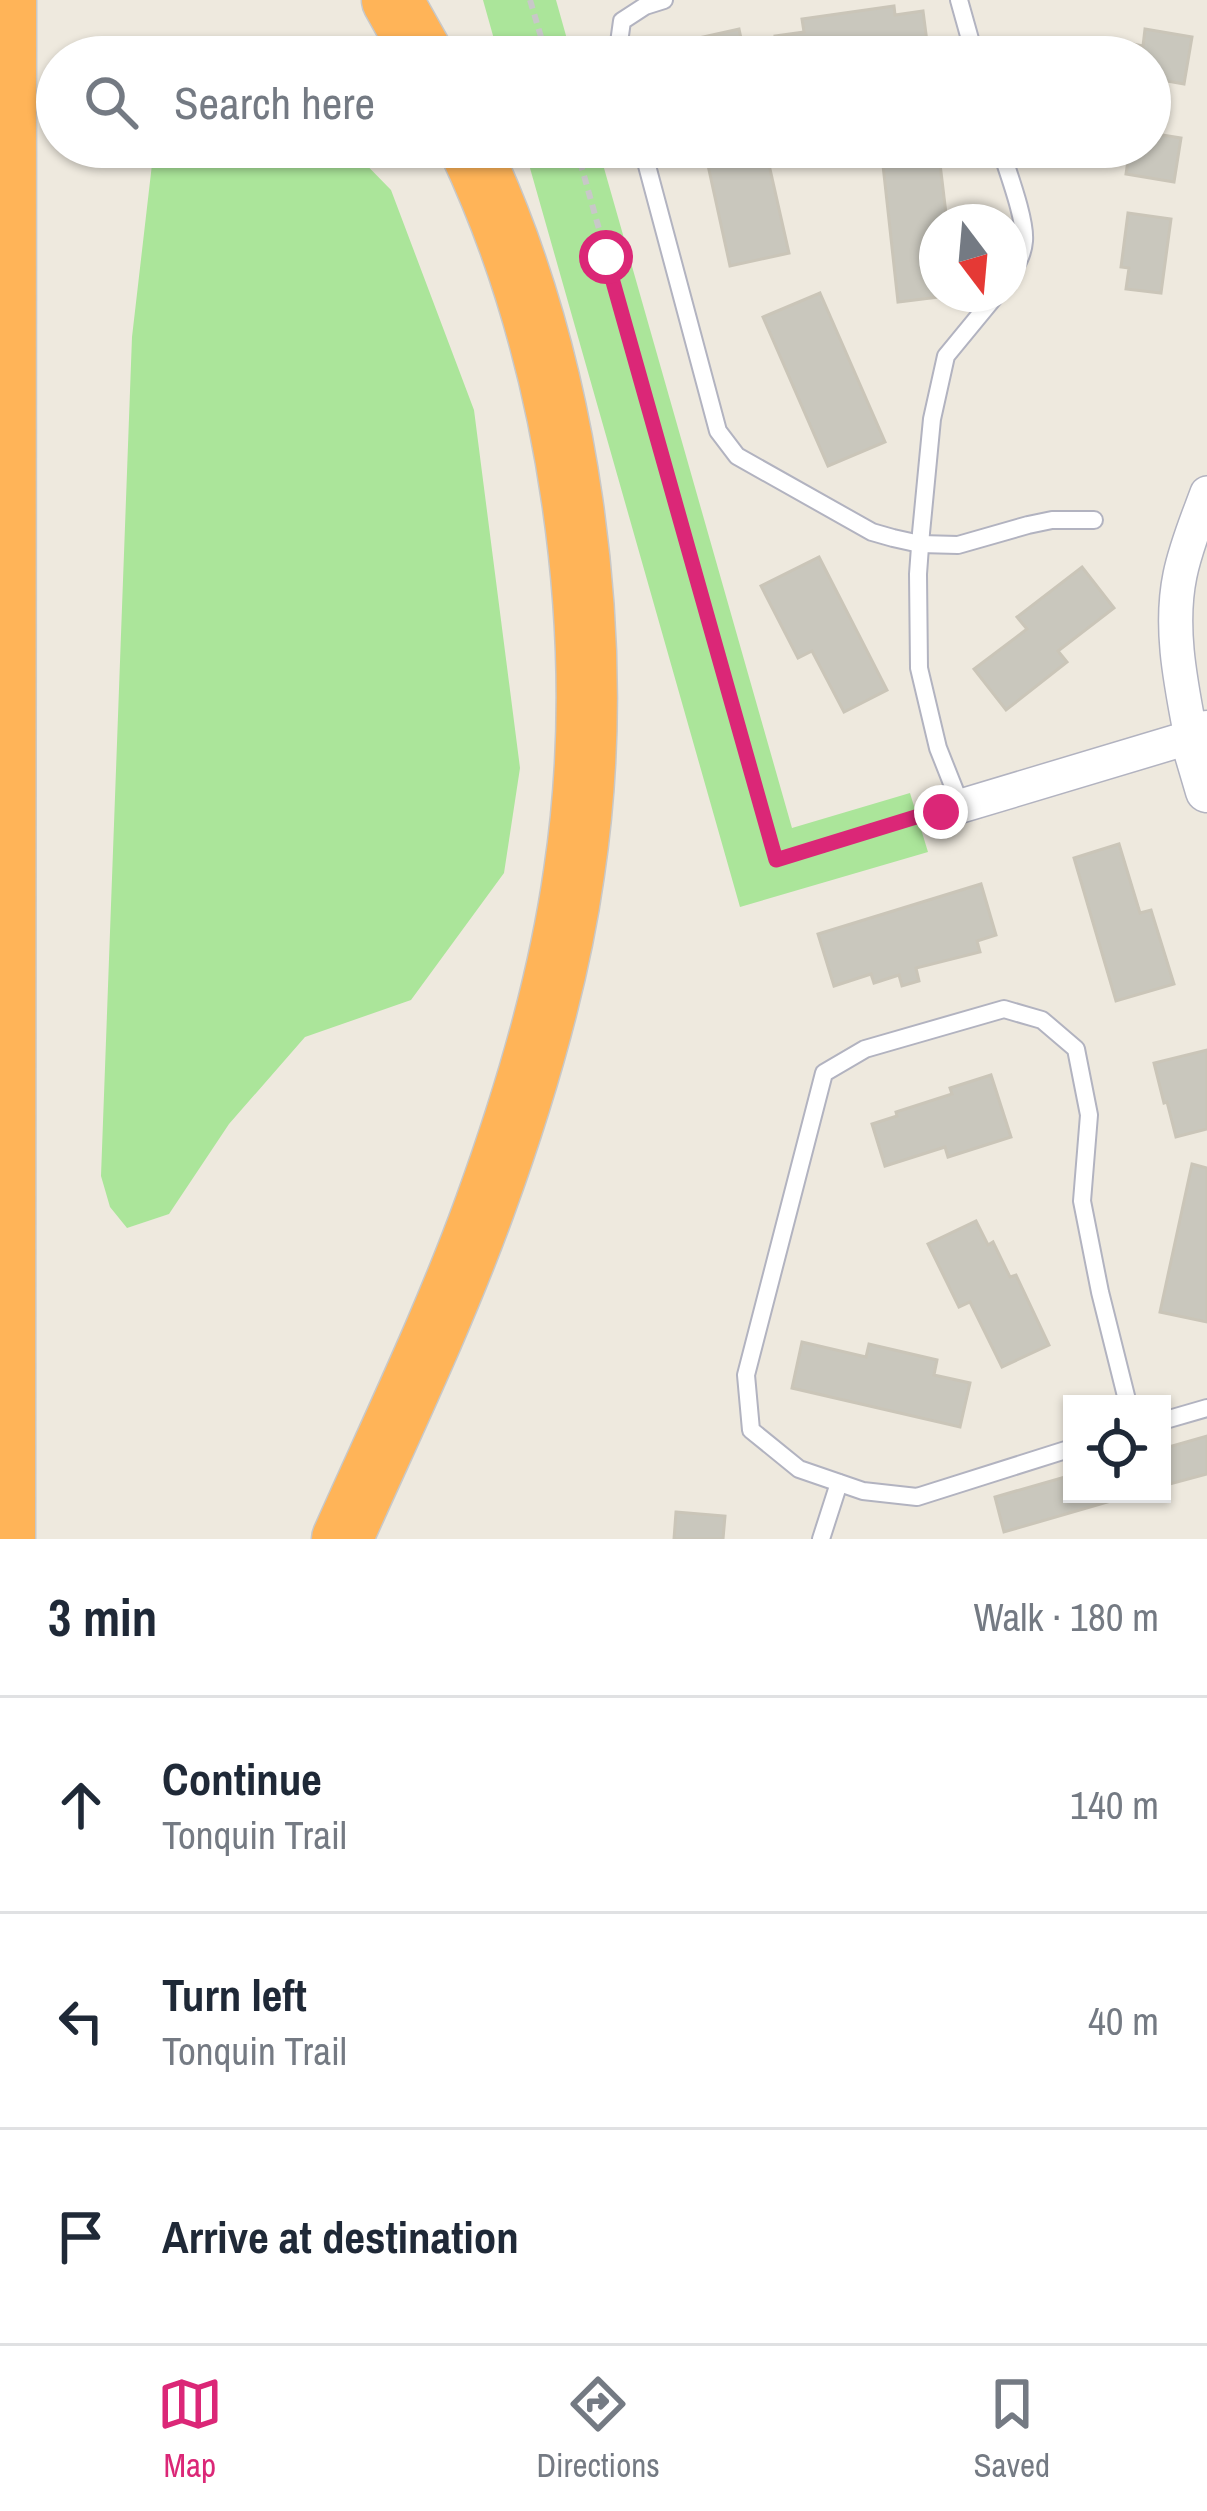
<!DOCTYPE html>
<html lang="en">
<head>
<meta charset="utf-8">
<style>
  :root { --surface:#fff; --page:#f2f2f3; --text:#1f2937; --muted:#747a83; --line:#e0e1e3; --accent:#db2777 }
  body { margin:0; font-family:"Archivo Narrow",sans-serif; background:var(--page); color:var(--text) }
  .controls { position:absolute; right:36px; bottom:36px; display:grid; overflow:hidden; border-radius:0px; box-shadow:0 3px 9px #0004 }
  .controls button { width:108px; height:108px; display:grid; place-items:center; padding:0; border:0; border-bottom:3px solid var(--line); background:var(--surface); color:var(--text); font:60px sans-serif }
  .compass { position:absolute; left:919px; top:204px; width:108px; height:108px; border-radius:50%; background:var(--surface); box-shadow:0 3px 9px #0004; rotate:164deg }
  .stop { position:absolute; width:36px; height:36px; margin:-27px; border:9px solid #db2777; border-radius:50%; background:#fff }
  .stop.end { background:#db2777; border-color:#fff; box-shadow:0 3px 12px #0008 }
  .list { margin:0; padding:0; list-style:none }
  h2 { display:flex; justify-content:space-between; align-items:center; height:156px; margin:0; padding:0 48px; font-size:51px }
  h2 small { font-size:39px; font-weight:400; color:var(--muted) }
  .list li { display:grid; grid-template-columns:78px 1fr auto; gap:36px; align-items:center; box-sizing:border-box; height:216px; padding:0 48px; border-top:3px solid var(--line) }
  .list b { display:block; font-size:45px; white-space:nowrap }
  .list p { margin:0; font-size:39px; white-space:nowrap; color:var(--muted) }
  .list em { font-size:39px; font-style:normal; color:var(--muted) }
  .icon { flex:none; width:66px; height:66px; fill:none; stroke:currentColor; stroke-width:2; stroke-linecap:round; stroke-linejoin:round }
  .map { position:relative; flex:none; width:1207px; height:1539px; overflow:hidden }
  .search { position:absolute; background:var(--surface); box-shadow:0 3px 9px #0004; left:36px; right:36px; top:36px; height:132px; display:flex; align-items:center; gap:30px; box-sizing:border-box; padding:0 42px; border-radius:66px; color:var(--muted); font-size:45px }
  .sheet { height:804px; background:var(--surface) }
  nav { display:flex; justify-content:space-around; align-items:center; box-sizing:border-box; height:168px; border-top:3px solid var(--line); background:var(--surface); font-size:33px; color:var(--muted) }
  nav a { display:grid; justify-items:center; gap:6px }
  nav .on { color:var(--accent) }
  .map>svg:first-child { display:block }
  .green { fill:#abe59a }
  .building { fill:#c9c7bd; stroke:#cac5b8; stroke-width:3 }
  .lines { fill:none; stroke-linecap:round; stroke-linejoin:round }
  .service-casing { stroke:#b2b3c0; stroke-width:20 }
  .minor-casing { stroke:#b2b3c0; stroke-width:36 }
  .tertiary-casing { stroke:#b2b3c0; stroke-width:45 }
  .motorway-casing { stroke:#c8c8c8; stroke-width:63 }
  .path { stroke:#c8c8c8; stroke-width:6; stroke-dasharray:9 6; stroke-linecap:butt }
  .service { stroke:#fff; stroke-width:16 }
  .minor { stroke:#fff; stroke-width:33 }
  .tertiary { stroke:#fff; stroke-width:42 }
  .motorway { stroke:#ffb458; stroke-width:60 }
  .route { stroke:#db2777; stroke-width:15 }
</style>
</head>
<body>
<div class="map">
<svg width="1207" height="1539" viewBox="0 0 1207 1539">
  <rect width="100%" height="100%" fill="#eee9de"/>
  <g class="green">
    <polygon points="483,0 556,0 572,57 499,57"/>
    <polygon points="154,147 349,147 391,190 474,410 520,768 504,873 411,1000 305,1037 229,1124 169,1214 127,1228 110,1207 101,1176 132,337"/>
    <polygon points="524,147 598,147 792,828 910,793 928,852 740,907"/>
  </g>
  <g class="building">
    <polygon points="894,6 895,15 923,11 929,57 778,57 775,36 804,32 802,19"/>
    <polygon points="739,29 745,57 684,57 681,42"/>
    <polygon points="1145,29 1192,37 1184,84 1150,78 1150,57 1130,57 1133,44 1143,46"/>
    <polygon points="1150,133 1181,138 1174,182 1126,174 1130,147 1150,147"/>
    <polygon points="704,147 765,147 789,253 730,266"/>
    <polygon points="881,147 938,147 947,222 937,222 937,294 955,295 898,302"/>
    <polygon points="1128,213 1171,219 1161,293 1126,289 1129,268 1121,267"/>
    <polygon points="820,293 885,442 828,466 763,317"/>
    <polygon points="819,557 887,690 844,712 812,651 798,658 761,586"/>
    <polygon points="1082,567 1114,608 1058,651 1067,662 1006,710 974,669 1027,629 1017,617"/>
    <polygon points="1119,844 1140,913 1151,910 1174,984 1116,1001 1074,858"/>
    <polygon points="981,884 996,935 977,941 980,952 916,968 919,981 902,986 899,975 874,983 871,974 834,986 818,934"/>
    <polygon points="1207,1050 1207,1129 1176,1137 1167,1102 1164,1103 1154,1063"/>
    <polygon points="991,1075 1011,1137 948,1157 945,1147 885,1166 872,1124 897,1116 896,1112 952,1094 950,1088"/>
    <polygon points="1192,1164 1207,1168 1207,1322 1160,1312"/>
    <polygon points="976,1221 988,1245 993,1242 1010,1277 1016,1275 1049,1345 1002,1367 970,1302 959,1307 928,1244"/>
    <polygon points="802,1342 866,1357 869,1344 937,1360 934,1375 970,1383 960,1427 792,1388"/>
    <polygon points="1207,1436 1207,1474 1162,1486 1162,1449"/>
    <polygon points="1072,1475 1072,1494 1119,1494 1121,1498 1004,1532 995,1497"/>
    <polygon points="676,1512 725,1516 723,1539 674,1539"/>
  </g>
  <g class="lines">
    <g class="service-casing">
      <g id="service">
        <polyline points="959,0 975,57"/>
        <polyline points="617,57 622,21 645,6 664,0"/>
        <polyline points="642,147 718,431 737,456 872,532 893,538 920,544 958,545 1028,525 1052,520 1094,520"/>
        <path d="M1000,147C1007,170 1026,219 1024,241C1023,255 1016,266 1009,277"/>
        <polyline points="961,806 938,748 919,668 918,574 921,533 932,419 946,356 997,294"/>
        <polyline points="1162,1421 1207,1408"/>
        <polyline points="1072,1448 917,1497 863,1491 799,1469 751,1430 746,1375 824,1073 865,1049 1004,1009 1042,1020 1076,1049 1089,1115 1082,1201 1100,1292 1128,1404"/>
        <polyline points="821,1539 839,1483"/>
      </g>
    </g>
    <g class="minor-casing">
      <path id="minor" d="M941,812L1191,737C1181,684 1169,628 1180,575C1186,546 1197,520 1207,493"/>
    </g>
    <g class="tertiary-casing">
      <polyline id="tertiary" points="1207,732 1191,737 1207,791"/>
    </g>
    <g class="motorway-casing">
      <g id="motorway">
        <polyline points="392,0 424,57"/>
        <polyline points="5,1539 6,0"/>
        <path d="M342,1539C391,1429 444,1319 485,1206C524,1099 558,986 574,873C609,639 570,362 469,147"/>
      </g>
    </g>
    <g class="path">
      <polyline points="530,0 547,57"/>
      <polyline points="576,147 776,860 914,818"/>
    </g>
    <use href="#service" class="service"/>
    <use href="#minor" class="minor"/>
    <use href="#tertiary" class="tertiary"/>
    <use href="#motorway" class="motorway"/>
  </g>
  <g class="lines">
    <polyline class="route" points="606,257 776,860 919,816 941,812"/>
  </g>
</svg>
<div class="controls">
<button><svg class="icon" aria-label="locate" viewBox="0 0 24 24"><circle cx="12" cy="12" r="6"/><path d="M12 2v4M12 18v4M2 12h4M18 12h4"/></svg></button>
</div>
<svg class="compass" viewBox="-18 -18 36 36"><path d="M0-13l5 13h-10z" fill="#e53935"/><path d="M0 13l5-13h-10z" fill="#747a83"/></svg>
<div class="stop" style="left:606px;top:257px"></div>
<div class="stop end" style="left:941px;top:812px"></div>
<div class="search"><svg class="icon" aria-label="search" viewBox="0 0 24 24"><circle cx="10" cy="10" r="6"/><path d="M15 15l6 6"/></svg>Search here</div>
</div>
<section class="sheet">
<h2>3 min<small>Walk · 180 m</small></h2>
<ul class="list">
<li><svg class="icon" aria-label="ahead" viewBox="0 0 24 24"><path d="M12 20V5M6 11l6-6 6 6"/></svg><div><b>Continue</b><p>Tonquin Trail</p></div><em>140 m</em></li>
<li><svg class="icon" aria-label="left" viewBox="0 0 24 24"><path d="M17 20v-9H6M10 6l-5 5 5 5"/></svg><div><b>Turn left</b><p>Tonquin Trail</p></div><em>40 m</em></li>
<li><svg class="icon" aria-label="arrive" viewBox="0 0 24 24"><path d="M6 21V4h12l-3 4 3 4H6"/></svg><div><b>Arrive at destination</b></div></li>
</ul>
</section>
<nav>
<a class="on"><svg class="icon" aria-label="map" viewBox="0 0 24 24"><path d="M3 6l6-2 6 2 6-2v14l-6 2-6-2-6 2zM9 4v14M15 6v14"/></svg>Map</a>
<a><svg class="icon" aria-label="directions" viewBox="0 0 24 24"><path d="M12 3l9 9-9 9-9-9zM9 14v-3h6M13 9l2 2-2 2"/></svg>Directions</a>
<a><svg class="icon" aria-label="saved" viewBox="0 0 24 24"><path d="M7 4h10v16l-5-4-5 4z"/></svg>Saved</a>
</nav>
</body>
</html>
